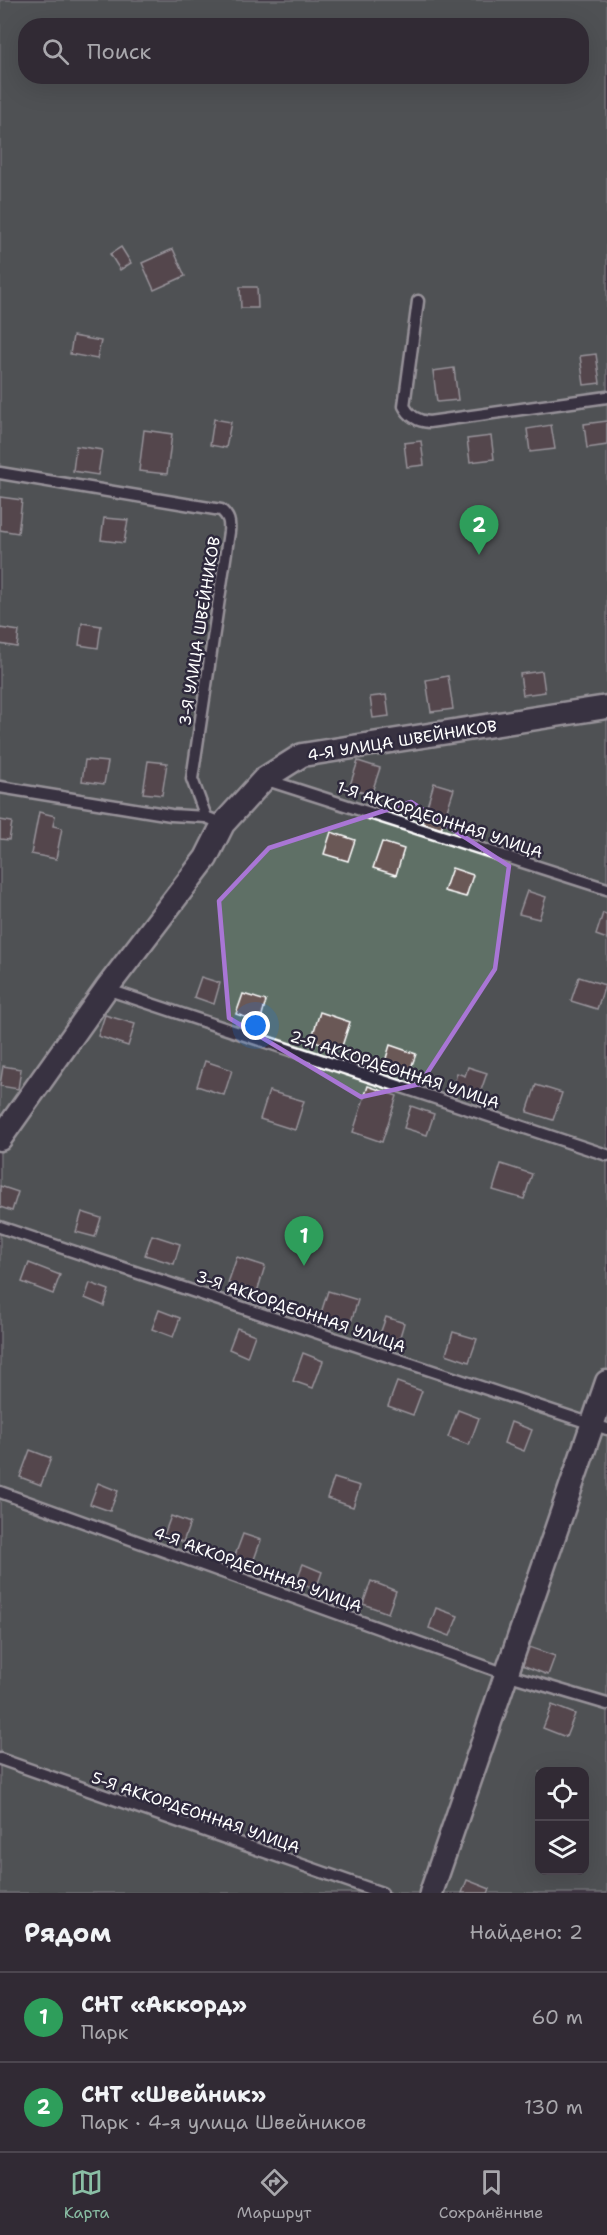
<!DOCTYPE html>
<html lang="ru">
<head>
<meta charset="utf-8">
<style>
  :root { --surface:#312a34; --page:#39323c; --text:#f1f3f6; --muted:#a8a7ac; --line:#4c464f; --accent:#8abfa5 }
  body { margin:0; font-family:"Shantell Sans",sans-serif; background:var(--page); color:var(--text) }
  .controls { position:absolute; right:18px; bottom:18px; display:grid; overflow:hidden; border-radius:12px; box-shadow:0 6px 24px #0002 }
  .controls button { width:54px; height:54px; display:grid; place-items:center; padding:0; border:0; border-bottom:2px solid var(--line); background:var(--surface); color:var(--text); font:30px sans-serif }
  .you { position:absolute; left:256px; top:1026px; width:21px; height:21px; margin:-15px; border:4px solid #fff; border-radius:50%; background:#1a73e8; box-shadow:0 0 0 9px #1a73e833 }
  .badge { display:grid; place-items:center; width:39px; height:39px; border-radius:50%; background:var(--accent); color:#fff; font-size:20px; font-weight:700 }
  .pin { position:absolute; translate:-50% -50px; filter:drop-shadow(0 2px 3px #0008) }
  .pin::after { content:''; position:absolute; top:32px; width:21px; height:18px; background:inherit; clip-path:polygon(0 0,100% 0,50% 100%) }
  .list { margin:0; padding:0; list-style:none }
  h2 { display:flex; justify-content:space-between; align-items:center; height:78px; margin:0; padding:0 24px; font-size:26px }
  h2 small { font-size:20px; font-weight:400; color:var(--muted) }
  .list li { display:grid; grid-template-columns:39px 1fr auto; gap:18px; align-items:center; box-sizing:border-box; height:90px; padding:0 24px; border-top:2px solid var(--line) }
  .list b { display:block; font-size:22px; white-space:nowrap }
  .list p { margin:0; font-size:20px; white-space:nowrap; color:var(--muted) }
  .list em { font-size:20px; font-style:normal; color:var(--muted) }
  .icon { flex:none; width:33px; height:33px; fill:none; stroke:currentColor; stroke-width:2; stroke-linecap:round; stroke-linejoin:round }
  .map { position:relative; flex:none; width:607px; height:1893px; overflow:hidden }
  .search { position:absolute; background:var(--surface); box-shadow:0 6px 24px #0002; left:18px; right:18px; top:18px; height:66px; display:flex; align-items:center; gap:15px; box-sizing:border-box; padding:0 21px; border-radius:24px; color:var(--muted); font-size:22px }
  .sheet { height:258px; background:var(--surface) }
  nav { display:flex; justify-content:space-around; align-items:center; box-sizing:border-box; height:84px; border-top:2px solid var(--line); background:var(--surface); font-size:16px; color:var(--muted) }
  nav a { display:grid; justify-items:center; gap:3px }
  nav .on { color:var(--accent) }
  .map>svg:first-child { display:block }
  .green { fill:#5f6f66; stroke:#afb7b2; stroke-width:1.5; fill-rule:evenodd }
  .building { fill:#6a5857; stroke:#fff; stroke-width:1.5 }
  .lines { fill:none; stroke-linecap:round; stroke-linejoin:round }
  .service-casing { stroke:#fff; stroke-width:15 }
  .minor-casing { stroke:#fff; stroke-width:27 }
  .service { stroke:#2f2a3d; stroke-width:10 }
  .minor { stroke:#2f2a3d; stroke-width:22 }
  .marked { fill:none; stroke:#a976d5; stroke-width:4.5; stroke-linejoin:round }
  .labels { text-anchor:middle; stroke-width:5; stroke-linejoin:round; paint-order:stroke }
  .street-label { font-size:16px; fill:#fff; stroke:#2f2a3d }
</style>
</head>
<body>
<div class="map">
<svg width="607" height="1893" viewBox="0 0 607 1893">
  <rect width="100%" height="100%" fill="#413845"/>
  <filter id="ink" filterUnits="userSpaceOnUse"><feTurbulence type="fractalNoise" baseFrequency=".0167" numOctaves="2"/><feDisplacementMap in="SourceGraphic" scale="12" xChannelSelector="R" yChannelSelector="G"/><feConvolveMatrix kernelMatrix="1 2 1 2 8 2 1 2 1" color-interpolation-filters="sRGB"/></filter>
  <g filter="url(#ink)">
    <path class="green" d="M0,0H607V1893H0ZM26,26H582V76H26ZM540,1772H584V1870H540Z"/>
    <g class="building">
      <polygon points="121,247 131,263 120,270 110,254"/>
      <polygon points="173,249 185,276 154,290 142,263"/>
      <polygon points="240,287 257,287 258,308 241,308"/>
      <polygon points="73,336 101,341 97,359 70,354"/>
      <polygon points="596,354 600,383 584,385 580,356"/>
      <polygon points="454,368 458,400 437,402 433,371"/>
      <polygon points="214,419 231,422 226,448 210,445"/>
      <polygon points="607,421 607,445 587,448 584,424"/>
      <polygon points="551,425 555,449 530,452 527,429"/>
      <polygon points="144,430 172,434 167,474 139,471"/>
      <polygon points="491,436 494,459 470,462 467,439"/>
      <polygon points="421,441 424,465 407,467 404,443"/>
      <polygon points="76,446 102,450 98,475 73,471"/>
      <polygon points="0,497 22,500 18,533 0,530"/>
      <polygon points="104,518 128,520 124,543 101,540"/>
      <polygon points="82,623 101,626 98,648 79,645"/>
      <polygon points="0,628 19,631 17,647 0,644"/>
      <polygon points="542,671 545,692 523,695 520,674"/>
      <polygon points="448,676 453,709 431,712 426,680"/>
      <polygon points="386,695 389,716 373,718 370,697"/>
      <polygon points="85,760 108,762 104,784 82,781"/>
      <polygon points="148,761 167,763 162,795 143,793"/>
      <polygon points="358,761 380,768 371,795 349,788"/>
      <polygon points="434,783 454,789 441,829 422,823"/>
      <polygon points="39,812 55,816 53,826 62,828 56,859 31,854"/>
      <polygon points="0,820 12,822 9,840 0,839"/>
      <polygon points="331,832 355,840 348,861 324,854"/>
      <polygon points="382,842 404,849 396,875 373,868"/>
      <polygon points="452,868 473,875 466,897 444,891"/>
      <polygon points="527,891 546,897 539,919 519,914"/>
      <polygon points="603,913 607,914 607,939 596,935"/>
      <polygon points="201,977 220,983 214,1004 194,997"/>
      <polygon points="579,977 605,985 597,1009 571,1001"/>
      <polygon points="243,994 266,1001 260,1022 236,1014"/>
      <polygon points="320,1012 350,1022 341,1049 311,1040"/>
      <polygon points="105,1015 135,1024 128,1046 98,1036"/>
      <polygon points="390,1045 416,1054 409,1073 384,1065"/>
      <polygon points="205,1061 232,1070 224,1095 197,1086"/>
      <polygon points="3,1066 21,1069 18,1089 0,1086"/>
      <polygon points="468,1067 487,1073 478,1099 452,1091 457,1073 465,1076"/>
      <polygon points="536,1085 562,1093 553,1120 527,1112"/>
      <polygon points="368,1086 397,1096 382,1142 353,1132"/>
      <polygon points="269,1091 304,1101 295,1130 260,1119"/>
      <polygon points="411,1106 434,1114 427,1135 404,1128"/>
      <polygon points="501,1164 532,1174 524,1199 493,1190"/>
      <polygon points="0,1186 18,1192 12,1211 0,1207"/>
      <polygon points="82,1212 101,1218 95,1237 76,1232"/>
      <polygon points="152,1235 180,1244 174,1264 145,1255"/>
      <polygon points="237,1257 265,1266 257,1292 228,1283"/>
      <polygon points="29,1263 60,1275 53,1294 22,1282"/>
      <polygon points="90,1283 109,1290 104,1306 85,1298"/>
      <polygon points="328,1291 358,1300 350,1325 320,1316"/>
      <polygon points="159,1310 180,1318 173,1337 152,1329"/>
      <polygon points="386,1317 404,1323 399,1340 380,1334"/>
      <polygon points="237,1328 255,1335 247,1357 229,1349"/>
      <polygon points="453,1332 477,1339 469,1362 446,1354"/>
      <polygon points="303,1353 323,1361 313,1388 293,1381"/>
      <polygon points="397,1382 422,1391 413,1415 388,1406"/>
      <polygon points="458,1410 479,1418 469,1445 448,1437"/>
      <polygon points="511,1422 532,1430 524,1451 504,1443"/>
      <polygon points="30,1450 51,1458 41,1485 20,1477"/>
      <polygon points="334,1478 360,1486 353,1507 327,1498"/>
      <polygon points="98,1483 118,1491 110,1511 90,1504"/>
      <polygon points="171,1516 190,1523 183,1542 164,1535"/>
      <polygon points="243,1534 261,1540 252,1565 234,1558"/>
      <polygon points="303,1564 322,1572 316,1589 296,1581"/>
      <polygon points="371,1581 396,1591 388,1613 363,1604"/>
      <polygon points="436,1608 458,1616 450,1636 429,1628"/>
      <polygon points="529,1647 555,1656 548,1675 522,1665"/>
      <polygon points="552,1705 575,1714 566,1737 543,1728"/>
      <polygon points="467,1880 490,1889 488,1893 462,1893"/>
    </g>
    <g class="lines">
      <g class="service-casing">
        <g id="service">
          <path d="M418,301L404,406C409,416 417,421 429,422L607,397"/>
          <path d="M0,473L221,510C229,517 230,522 229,532L192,779L206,817L223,824"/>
          <polyline points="267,780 607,889"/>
          <polyline points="0,787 171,815 206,817"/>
          <polyline points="106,989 607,1155"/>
          <polyline points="0,1227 607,1429"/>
          <polyline points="0,1492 506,1674 607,1704"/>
          <polyline points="0,1759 382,1893"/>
        </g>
      </g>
      <g class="minor-casing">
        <g id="minor">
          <polyline points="0,1139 106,989 206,858 223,824 264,779 302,755 607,707"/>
          <polyline points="431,1893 607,1382"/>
        </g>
      </g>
      <use href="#service" class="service"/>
      <use href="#minor" class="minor"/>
    </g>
  </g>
  <path d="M0 0H607V1893H0ZM411,802L509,866L495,969L420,1084L361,1097L229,1018L219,901L269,848Z" fill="#413845" fill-opacity=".55" fill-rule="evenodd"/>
  <path class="marked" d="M411,802L509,866L495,969L420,1084L361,1097L229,1018L219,901L269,848Z"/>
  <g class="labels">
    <g class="street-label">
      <text transform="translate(199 631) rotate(-81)" y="6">3-Я УЛИЦА ШВЕЙНИКОВ</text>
      <text transform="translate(402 740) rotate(-9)" y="6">4-Я УЛИЦА ШВЕЙНИКОВ</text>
      <text transform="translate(440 819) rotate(18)" y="6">1-Я АККОРДЕОННАЯ УЛИЦА</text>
      <text transform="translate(395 1069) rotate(18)" y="6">2-Я АККОРДЕОННАЯ УЛИЦА</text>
      <text transform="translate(301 1311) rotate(19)" y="6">3-Я АККОРДЕОННАЯ УЛИЦА</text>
      <text transform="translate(258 1569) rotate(20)" y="6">4-Я АККОРДЕОННАЯ УЛИЦА</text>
      <text transform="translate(196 1812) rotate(19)" y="6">5-Я АККОРДЕОННАЯ УЛИЦА</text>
    </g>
  </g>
</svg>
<div class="controls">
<button><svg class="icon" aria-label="locate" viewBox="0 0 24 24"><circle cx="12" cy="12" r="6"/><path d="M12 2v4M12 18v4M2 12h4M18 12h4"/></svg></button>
<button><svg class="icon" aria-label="layers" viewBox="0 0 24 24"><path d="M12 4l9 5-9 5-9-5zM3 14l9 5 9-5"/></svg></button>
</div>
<div class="you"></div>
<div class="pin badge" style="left:304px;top:1266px;background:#2e9e5b">1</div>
<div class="pin badge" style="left:479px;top:555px;background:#2e9e5b">2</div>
<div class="search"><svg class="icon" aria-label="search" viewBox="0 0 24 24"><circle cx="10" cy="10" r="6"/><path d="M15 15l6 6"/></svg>Поиск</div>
</div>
<section class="sheet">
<h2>Рядом<small>Найдено: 2</small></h2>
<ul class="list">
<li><span class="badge" style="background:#2e9e5b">1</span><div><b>СНТ «Аккорд»</b><p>Парк</p></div><em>60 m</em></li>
<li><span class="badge" style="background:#2e9e5b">2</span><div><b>СНТ «Швейник»</b><p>Парк · 4-я улица Швейников</p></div><em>130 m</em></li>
</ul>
</section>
<nav>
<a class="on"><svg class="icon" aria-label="map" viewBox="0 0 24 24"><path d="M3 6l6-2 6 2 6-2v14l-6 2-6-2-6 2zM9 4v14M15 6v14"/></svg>Карта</a>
<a><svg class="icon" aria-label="directions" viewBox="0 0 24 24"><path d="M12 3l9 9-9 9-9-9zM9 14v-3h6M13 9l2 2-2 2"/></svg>Маршрут</a>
<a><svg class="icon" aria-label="saved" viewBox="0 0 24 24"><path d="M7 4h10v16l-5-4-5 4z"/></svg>Сохранённые</a>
</nav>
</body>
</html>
